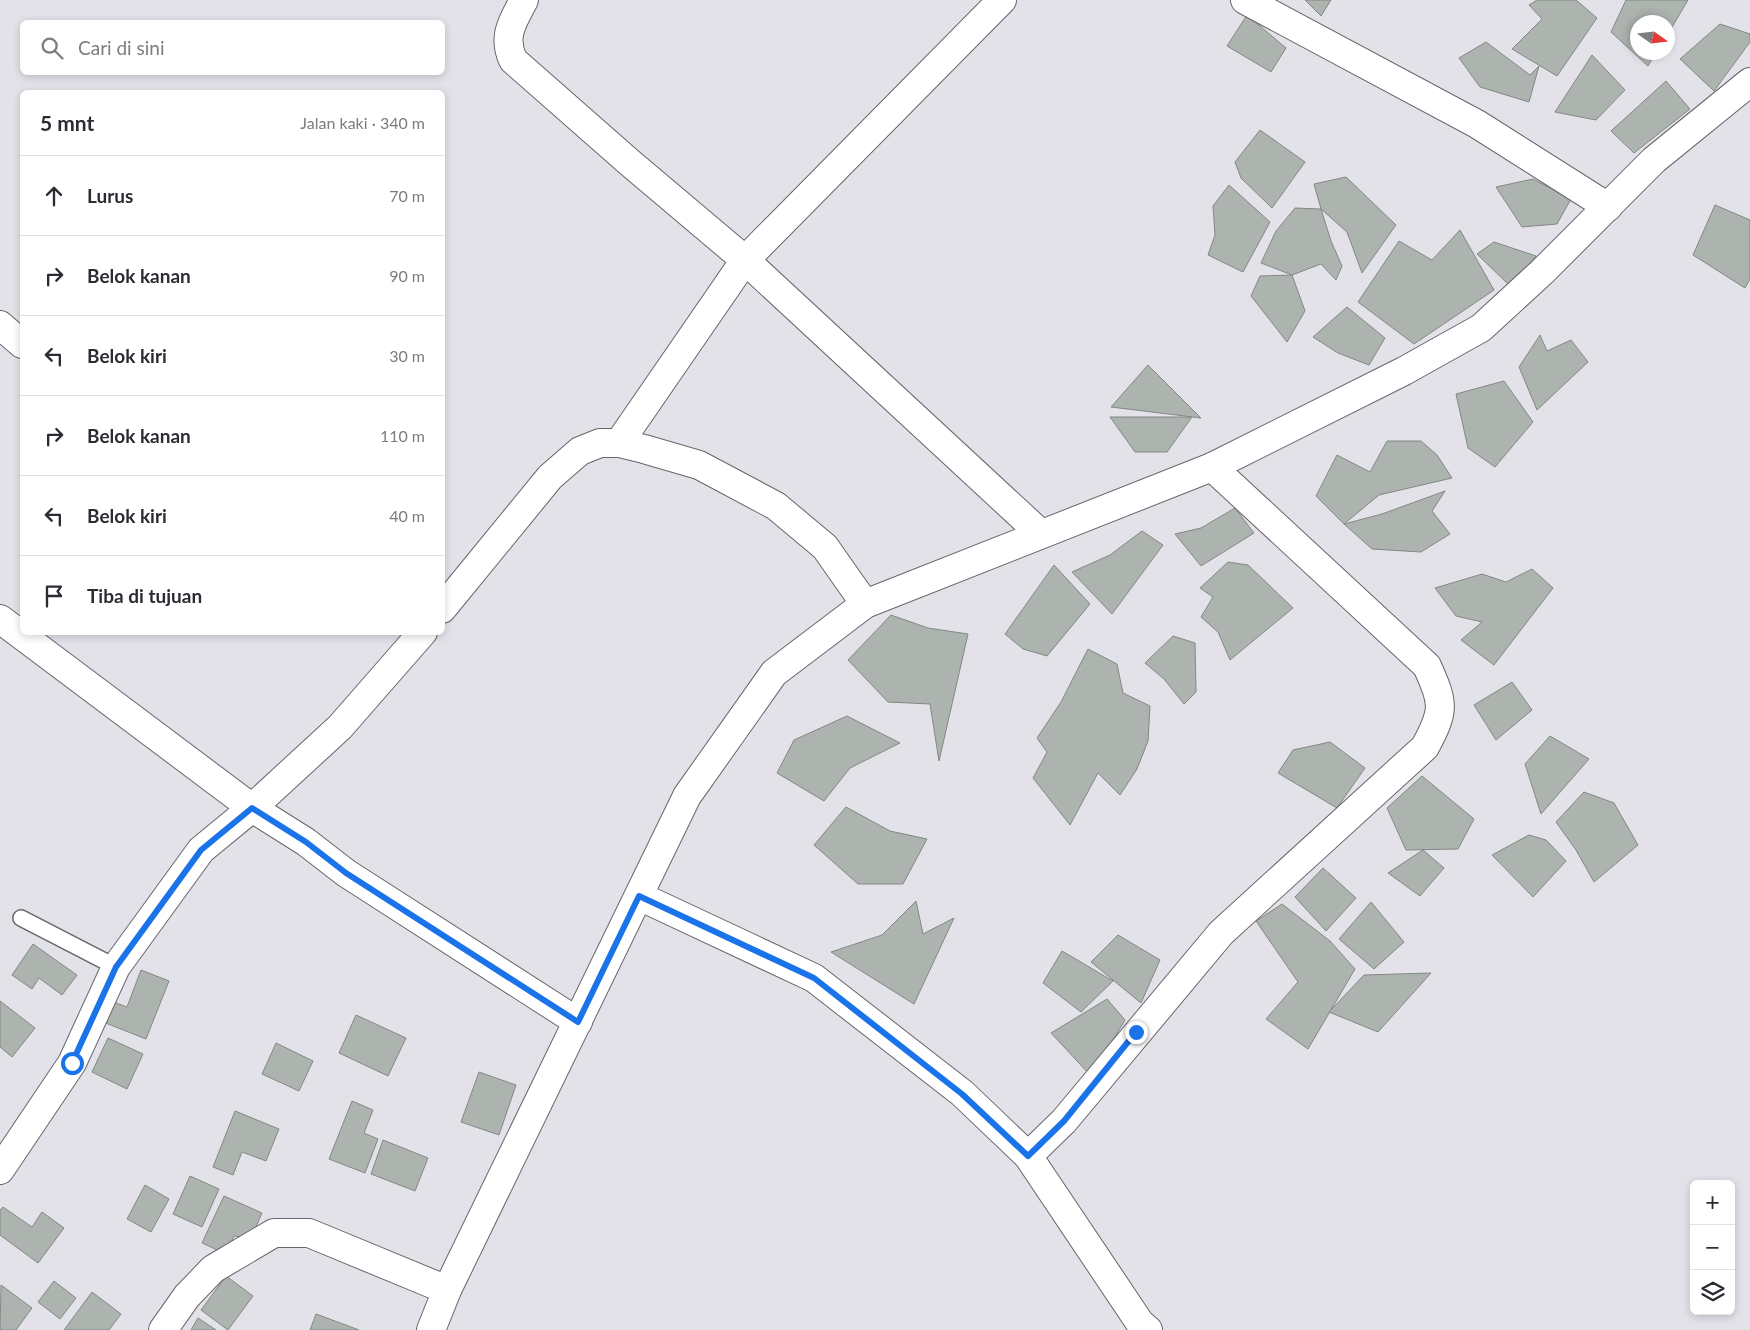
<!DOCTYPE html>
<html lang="id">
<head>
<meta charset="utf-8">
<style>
  :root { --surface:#fff; --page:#f7f7f7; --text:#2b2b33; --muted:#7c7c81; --line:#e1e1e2 }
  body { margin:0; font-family:Lato,sans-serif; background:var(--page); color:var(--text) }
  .controls { position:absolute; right:15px; bottom:15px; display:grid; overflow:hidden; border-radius:8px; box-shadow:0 2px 8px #0003 }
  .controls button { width:45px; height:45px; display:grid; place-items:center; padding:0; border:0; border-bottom:1px solid var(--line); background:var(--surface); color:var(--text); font:25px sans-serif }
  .compass { position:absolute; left:1630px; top:15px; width:45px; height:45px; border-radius:50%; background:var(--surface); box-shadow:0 2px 8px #0003; rotate:104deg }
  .stop { position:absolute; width:15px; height:15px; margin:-11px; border:4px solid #1a73e8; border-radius:50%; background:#fff }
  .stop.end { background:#1a73e8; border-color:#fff; box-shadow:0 1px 5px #0008 }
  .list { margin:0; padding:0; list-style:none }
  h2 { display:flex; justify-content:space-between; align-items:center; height:65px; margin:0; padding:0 20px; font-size:21px }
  h2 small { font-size:16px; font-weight:400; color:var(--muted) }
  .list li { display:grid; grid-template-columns:32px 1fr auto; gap:15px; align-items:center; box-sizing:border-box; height:80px; padding:0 20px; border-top:1px solid var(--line) }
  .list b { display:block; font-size:19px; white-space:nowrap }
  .list em { font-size:16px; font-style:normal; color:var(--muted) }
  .icon { flex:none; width:28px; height:28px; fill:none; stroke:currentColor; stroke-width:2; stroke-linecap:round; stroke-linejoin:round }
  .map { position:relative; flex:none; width:1750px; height:1330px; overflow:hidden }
  .search { position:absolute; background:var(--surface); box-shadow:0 2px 8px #0003; left:20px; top:20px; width:425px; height:55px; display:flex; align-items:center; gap:12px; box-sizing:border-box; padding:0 18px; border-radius:8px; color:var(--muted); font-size:19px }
  .panel { position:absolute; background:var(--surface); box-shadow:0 2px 8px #0003; left:20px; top:90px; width:425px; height:545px; border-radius:8px }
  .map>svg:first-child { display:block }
  .building { fill:#adb3af; stroke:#828884 }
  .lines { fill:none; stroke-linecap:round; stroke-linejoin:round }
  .service-casing { stroke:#67656b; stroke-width:18 }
  .minor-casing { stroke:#67656b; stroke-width:30 }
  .service { stroke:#fff; stroke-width:15 }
  .minor { stroke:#fff; stroke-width:28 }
  .route { stroke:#1a73e8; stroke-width:6 }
</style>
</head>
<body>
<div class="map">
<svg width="1750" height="1330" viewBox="0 0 1750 1330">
  <rect width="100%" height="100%" fill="#e4e2e9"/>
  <g class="building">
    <polygon points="1305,0 1331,0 1321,16"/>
    <polygon points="1537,0 1576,0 1597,18 1557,76 1512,49 1542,19 1529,5"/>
    <polygon points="1626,0 1688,0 1668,34 1668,22 1638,22 1638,52 1656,52 1648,66 1611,32"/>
    <polygon points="1247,15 1286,48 1271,72 1227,46"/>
    <polygon points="1720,24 1750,34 1750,42 1714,91 1680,59"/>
    <polygon points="1486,42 1530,75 1539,66 1529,102 1480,87 1459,58"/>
    <polygon points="1592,55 1625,90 1596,120 1555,112"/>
    <polygon points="1666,81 1690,109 1634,153 1611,131"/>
    <polygon points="1260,130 1305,162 1272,208 1241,178 1235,162"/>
    <polygon points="1346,177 1396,225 1362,273 1347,232 1321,209 1314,184"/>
    <polygon points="1533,179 1571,199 1557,224 1522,227 1496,187"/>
    <polygon points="1229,185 1270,222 1243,272 1208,255 1215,235 1213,206"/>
    <polygon points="1715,205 1750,220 1750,279 1745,288 1693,255"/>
    <polygon points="1295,208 1321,209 1331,241 1342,266 1336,280 1321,264 1292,275 1261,263 1276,231"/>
    <polygon points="1460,230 1494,290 1414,344 1358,302 1399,241 1432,260"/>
    <polygon points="1494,242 1536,256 1510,286 1477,254"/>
    <polygon points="1292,275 1305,311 1287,342 1251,296 1260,276"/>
    <polygon points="1347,307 1385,338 1369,365 1338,353 1313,337"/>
    <polygon points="1540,335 1547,351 1571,340 1588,362 1537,410 1519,367"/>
    <polygon points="1148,365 1201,418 1111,407"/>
    <polygon points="1504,381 1533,422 1495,467 1468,448 1456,394"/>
    <polygon points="1110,417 1192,417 1167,452 1135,452"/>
    <polygon points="1387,441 1421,441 1437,455 1452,478 1379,495 1344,524 1316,496 1337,455 1370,472"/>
    <polygon points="1445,491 1432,511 1450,534 1421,552 1372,549 1344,524 1382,514"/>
    <polygon points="1235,508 1254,533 1201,566 1175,534 1201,528"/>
    <polygon points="1142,531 1163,545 1112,614 1072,572 1110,555"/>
    <polygon points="1228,562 1248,565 1293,608 1230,660 1218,632 1201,617 1213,597 1200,588"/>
    <polygon points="1054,565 1090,604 1047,656 1023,649 1005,634"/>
    <polygon points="1532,569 1553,588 1494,665 1461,640 1482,622 1456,616 1435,588 1482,574 1506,582"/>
    <polygon points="891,615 928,628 968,634 939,761 930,704 888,702 848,660"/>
    <polygon points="1173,636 1195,643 1196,692 1184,704 1164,679 1145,663"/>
    <polygon points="1088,649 1117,664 1123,693 1150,706 1148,741 1137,769 1120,795 1098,773 1070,825 1033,778 1047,752 1037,738 1061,702"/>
    <polygon points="1512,682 1532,710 1496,740 1474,705"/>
    <polygon points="847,716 900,743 850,768 824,801 777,773 794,740"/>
    <polygon points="1550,736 1589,759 1541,814 1525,764"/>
    <polygon points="1330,742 1365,768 1337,808 1278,773 1293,750"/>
    <polygon points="1422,776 1474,819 1458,849 1406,850 1387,808"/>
    <polygon points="1584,792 1614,803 1638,845 1594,882 1576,850 1556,822"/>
    <polygon points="846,807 890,831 927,839 903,884 858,884 814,845"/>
    <polygon points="1529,835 1546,840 1566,861 1533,897 1492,855"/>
    <polygon points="1423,850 1444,868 1420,896 1388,873"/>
    <polygon points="1323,868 1356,898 1326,931 1295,897"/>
    <polygon points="916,901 923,934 954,918 914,1004 831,952 882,935"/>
    <polygon points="1371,902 1404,942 1374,969 1339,939"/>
    <polygon points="1282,904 1330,941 1355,969 1308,1049 1266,1019 1298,982 1256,921"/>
    <polygon points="1118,935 1160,960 1141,1003 1091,962"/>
    <polygon points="33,944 77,975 62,995 39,978 32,989 12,975"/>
    <polygon points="1062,951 1113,981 1081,1012 1043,983"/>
    <polygon points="141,970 169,981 146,1039 98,1020 105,999 127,1007"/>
    <polygon points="1431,973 1378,1032 1329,1012 1364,975"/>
    <polygon points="1107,999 1125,1020 1091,1076 1051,1033"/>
    <polygon points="0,1001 35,1028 12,1057 0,1047"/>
    <polygon points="356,1015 406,1038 388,1076 339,1053"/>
    <polygon points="108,1038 143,1054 127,1089 92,1072"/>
    <polygon points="276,1043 313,1061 299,1091 262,1074"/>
    <polygon points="479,1072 516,1085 499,1135 461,1122"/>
    <polygon points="352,1101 373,1110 364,1133 378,1139 365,1173 329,1159"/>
    <polygon points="235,1111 279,1129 266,1161 242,1152 233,1175 213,1167"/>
    <polygon points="383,1140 428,1158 415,1191 371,1174"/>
    <polygon points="190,1176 219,1189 202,1227 173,1214"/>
    <polygon points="145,1185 169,1199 151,1232 127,1219"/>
    <polygon points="224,1196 262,1213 251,1238 234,1236 226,1254 202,1243"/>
    <polygon points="3,1207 32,1227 42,1212 64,1228 38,1263 0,1235 0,1210"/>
    <polygon points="226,1276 253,1296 228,1330 201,1310"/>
    <polygon points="54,1281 76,1298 60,1319 38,1302"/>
    <polygon points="1,1285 32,1308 16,1330 0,1330"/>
    <polygon points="92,1292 121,1314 109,1330 64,1330"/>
    <polygon points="316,1314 359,1330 310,1330"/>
    <polygon points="198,1318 216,1330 191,1330"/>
  </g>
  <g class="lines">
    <g class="service-casing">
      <polyline id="service" points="21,918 116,967"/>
    </g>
    <g class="minor-casing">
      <g id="minor">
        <path d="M524,0C513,21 502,36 513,60L629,162L745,260L1041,534"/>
        <polyline points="1245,0 1477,124 1608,207"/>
        <polyline points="0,325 22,344"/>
        <polyline points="619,443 745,260 1002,0"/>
        <polyline points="442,609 550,477 580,451 600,443 619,443 644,449 699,465 776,506 825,547 865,604"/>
        <polyline points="0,619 252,808 340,727 423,632"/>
        <polyline points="639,896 814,978 962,1093 1028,1156 1140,1323 1148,1330"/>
        <path d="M1028,1156L1064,1121L1221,933L1425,747C1445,710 1444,704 1427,666L1212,467"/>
        <polyline points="0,1170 72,1063 116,967 201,850 252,808 306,842 346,873 578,1022"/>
        <polyline points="163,1330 187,1296 213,1269 274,1233 309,1233 447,1290"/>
        <polyline points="431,1330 447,1290 687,796 774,673 865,604 1212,467 1404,371 1481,328 1542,272 1654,160 1750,82"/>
      </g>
    </g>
    <use href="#service" class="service"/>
    <use href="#minor" class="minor"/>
  </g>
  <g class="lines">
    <polyline class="route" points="72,1063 116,967 201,850 252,808 306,842 346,873 578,1022 639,896 814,978 962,1094 1028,1156 1064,1121 1136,1032"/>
  </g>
</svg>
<div class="controls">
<button>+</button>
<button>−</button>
<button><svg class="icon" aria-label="layers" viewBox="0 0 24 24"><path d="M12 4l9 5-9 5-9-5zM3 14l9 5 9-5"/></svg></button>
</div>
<svg class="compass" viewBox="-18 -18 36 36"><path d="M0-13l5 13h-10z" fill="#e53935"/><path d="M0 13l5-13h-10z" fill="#7c7c81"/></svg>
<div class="stop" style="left:72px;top:1063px"></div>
<div class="stop end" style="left:1136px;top:1032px"></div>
<div class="search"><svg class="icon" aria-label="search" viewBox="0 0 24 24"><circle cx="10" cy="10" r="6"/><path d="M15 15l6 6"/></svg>Cari di sini</div>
<section class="panel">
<h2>5 mnt<small>Jalan kaki · 340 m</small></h2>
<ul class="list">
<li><svg class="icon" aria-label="ahead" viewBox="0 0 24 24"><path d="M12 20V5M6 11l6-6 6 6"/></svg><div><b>Lurus</b></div><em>70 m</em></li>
<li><svg class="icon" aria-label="right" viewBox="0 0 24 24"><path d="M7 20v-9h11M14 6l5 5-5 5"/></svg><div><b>Belok kanan</b></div><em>90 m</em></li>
<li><svg class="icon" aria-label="left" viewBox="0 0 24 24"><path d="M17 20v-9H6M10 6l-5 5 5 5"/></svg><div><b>Belok kiri</b></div><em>30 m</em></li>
<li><svg class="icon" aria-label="right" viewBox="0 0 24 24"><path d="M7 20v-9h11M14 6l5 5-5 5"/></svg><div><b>Belok kanan</b></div><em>110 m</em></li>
<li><svg class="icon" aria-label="left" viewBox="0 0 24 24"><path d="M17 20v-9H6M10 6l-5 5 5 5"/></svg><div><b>Belok kiri</b></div><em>40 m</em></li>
<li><svg class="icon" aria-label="arrive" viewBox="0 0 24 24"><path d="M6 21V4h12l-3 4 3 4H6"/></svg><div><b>Tiba di tujuan</b></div></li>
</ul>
</section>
</div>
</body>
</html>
